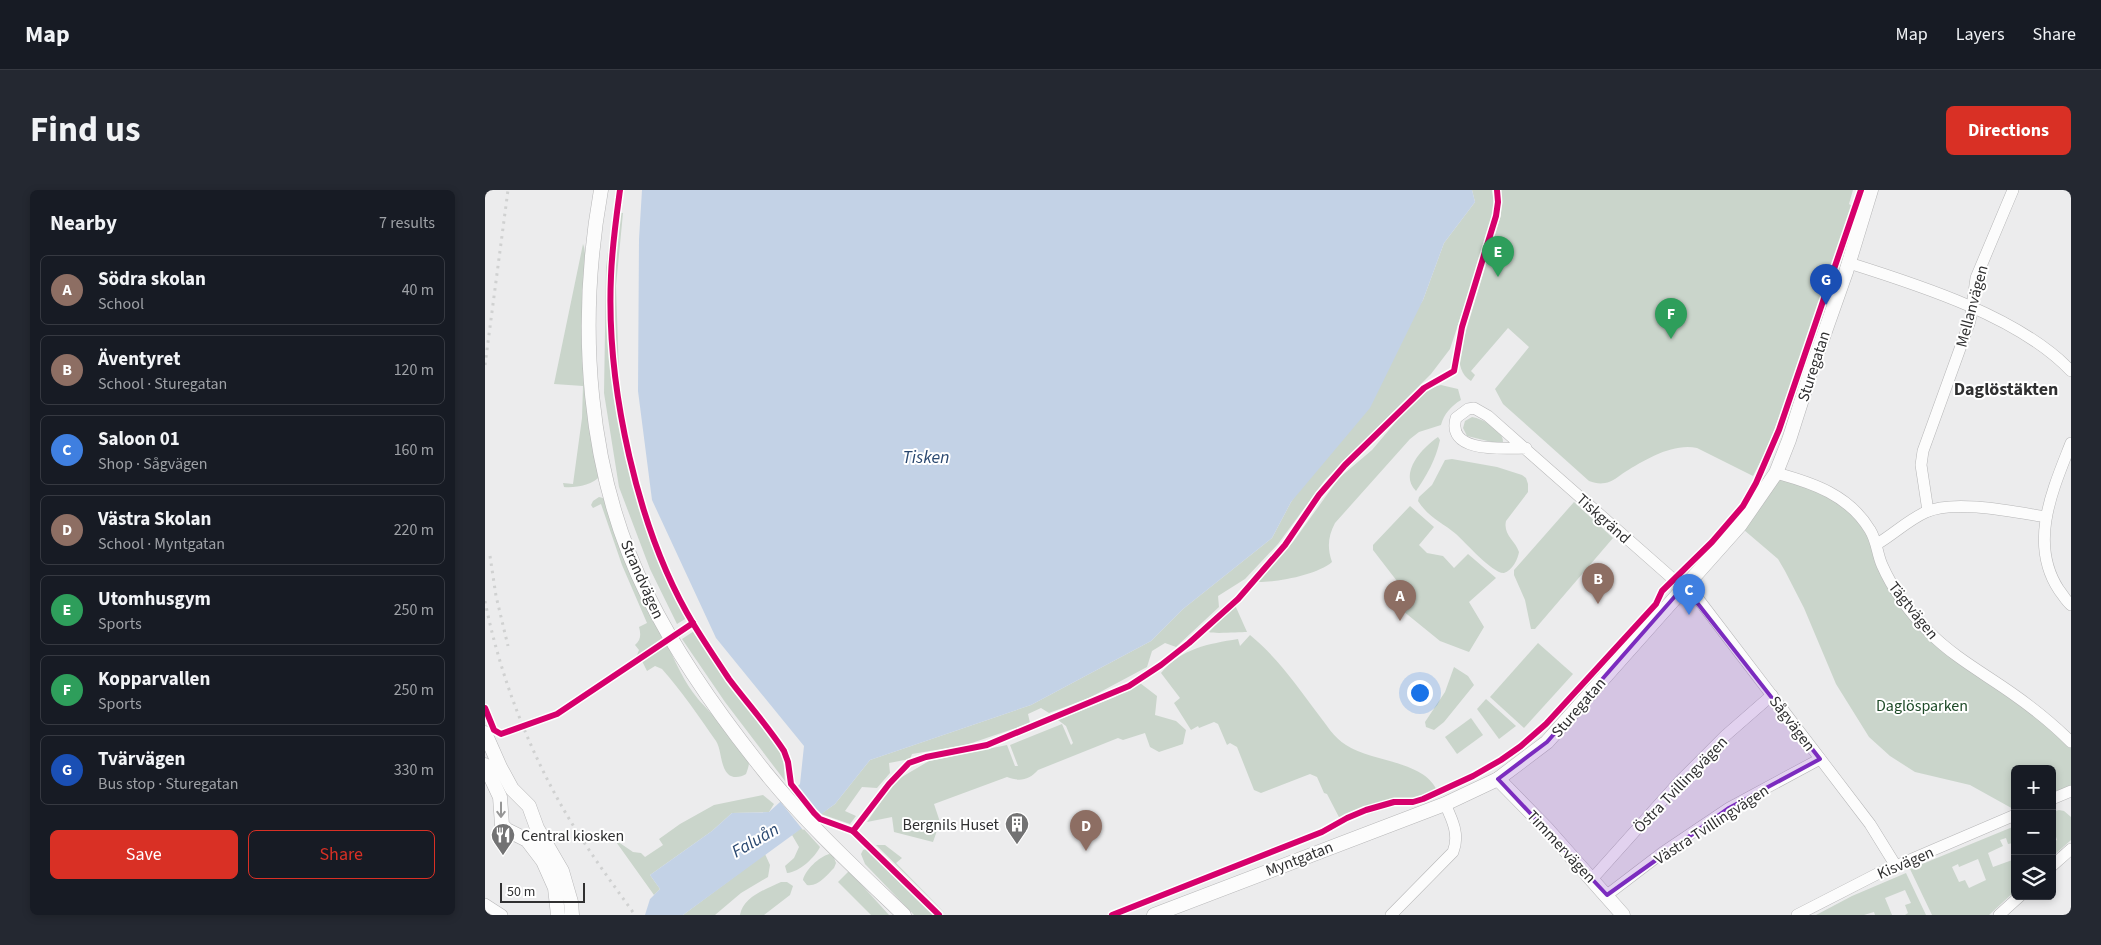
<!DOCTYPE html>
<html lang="en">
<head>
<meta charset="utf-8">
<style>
  :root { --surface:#171b24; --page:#242831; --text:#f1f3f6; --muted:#9ea1a6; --line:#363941; --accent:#d93025 }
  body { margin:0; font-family:"Source Sans 3",sans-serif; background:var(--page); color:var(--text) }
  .controls { position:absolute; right:15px; bottom:15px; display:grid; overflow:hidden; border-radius:8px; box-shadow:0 2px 8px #0003 }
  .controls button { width:45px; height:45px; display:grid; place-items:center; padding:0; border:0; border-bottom:1px solid var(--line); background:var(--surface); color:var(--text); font:25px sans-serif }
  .scale { position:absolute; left:15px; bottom:12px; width:85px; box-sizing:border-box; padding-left:5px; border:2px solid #303031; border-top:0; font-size:14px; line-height:18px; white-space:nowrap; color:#303031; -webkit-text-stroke:4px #fff; paint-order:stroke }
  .you { position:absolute; left:934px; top:502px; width:18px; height:18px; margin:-12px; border:4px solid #fff; border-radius:50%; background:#1a73e8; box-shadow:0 0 0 8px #1a73e833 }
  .badge { display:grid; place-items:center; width:32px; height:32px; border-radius:50%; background:var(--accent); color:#fff; font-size:16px; font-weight:700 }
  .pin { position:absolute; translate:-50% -41px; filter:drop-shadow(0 1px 2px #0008) }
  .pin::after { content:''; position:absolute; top:26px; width:18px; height:15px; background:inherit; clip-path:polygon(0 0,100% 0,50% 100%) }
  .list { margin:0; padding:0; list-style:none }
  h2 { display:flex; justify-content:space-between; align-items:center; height:65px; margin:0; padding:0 20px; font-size:21px }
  h2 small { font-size:16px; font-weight:400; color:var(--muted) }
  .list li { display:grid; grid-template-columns:32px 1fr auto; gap:15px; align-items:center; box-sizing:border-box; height:70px; margin:0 10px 10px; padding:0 10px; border:1px solid var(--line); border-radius:8px }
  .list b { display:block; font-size:19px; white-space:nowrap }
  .list p { margin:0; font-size:16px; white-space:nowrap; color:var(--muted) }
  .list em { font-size:16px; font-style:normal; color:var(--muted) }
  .actions { display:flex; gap:10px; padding:15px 20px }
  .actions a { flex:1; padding:11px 0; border:1px solid var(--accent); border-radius:8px; text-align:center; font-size:18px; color:var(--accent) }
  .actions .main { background:var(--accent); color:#fff }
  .icon { flex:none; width:28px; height:28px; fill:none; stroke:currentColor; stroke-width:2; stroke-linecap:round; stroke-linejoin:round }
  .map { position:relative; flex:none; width:1586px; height:725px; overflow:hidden; border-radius:8px }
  header { display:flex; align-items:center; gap:30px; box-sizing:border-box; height:70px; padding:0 25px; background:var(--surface); border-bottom:1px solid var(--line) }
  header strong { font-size:24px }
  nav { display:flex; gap:28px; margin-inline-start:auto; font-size:18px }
  .intro { display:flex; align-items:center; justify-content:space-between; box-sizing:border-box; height:120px; padding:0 30px }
  h1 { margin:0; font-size:35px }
  .button { padding:12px 22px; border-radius:8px; background:var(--accent); color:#fff; font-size:18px; font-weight:700 }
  main { display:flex; gap:30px; padding:0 30px }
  aside { flex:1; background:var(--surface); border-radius:8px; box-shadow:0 2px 8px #0003 }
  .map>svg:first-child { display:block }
  .green { fill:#cad5cb; fill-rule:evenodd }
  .water { fill:#c3d2e6 }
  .pier { fill:#ececed }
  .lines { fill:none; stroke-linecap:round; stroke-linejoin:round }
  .minor-casing { stroke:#b6b6b7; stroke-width:12 }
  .tertiary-casing { stroke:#b6b6b7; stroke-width:15 }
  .minor { stroke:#fcfcfc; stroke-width:11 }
  .tertiary { stroke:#fcfcfc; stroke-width:14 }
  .rail { stroke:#d0d1d1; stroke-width:3; stroke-dasharray:2.5 5; stroke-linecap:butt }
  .cycleway-casing { stroke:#fff; stroke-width:9 }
  .cycleway { stroke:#d6006c; stroke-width:6 }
  .oneway { stroke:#969696 }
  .marked { fill:#7b2cbf; fill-opacity:0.2; stroke:#7b2cbf; stroke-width:4; stroke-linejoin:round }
  .labels { text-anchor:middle; stroke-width:4; stroke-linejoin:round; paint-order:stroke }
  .street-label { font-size:16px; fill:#303031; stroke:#fff }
  .park-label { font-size:16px; fill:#1e4a28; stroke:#fff }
  .poi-label { font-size:16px; fill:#303031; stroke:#fff; text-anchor:end }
  .neighbourhood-label { font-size:18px; font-weight:bold; fill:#303031; stroke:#fff }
  .water-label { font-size:18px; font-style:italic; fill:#2a4870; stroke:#fff }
</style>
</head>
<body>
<header>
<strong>Map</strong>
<nav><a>Map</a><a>Layers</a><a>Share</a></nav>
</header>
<div class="intro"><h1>Find us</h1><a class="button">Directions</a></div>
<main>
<aside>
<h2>Nearby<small>7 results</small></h2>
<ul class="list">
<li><span class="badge" style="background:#8d6e63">A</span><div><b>Södra skolan</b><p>School</p></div><em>40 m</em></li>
<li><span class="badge" style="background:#8d6e63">B</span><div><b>Äventyret</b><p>School · Sturegatan</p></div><em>120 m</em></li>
<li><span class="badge" style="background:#3f7fe0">C</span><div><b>Saloon 01</b><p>Shop · Sågvägen</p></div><em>160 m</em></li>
<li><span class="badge" style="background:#8d6e63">D</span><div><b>Västra Skolan</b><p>School · Myntgatan</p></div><em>220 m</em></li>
<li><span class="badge" style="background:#2e9e5b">E</span><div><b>Utomhusgym</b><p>Sports</p></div><em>250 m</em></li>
<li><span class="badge" style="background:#2e9e5b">F</span><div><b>Kopparvallen</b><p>Sports</p></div><em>250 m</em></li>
<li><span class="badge" style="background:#1a4fb4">G</span><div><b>Tvärvägen</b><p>Bus stop · Sturegatan</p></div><em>330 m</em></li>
</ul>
<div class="actions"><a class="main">Save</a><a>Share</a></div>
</aside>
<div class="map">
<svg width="1586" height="725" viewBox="0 0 1586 725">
  <rect width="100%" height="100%" fill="#ececed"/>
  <g class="green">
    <polygon points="987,0 1007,0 1009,15 1002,47 965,159 946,184 840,290 793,354 760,389 733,406 734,417 691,457 680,453 667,461 662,477 604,508 564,523 556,518 543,524 545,533 481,555 427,564 425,569 404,573 405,583 392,598 377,597 360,621 371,626 365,634 336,624 350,614 385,570 546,515 666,451 698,419 787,348 806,312 938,110 959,53 990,12"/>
    <path d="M1016,0H1368L1364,14L1367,16L1300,211L1282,259L1268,286L1212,258C1187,253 1160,270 1140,282C1134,286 1127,292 1120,293C1114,294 1110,293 1104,291L1018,214L1010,199L1044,157L1023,138L986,181L990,185L986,191C976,185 974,174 974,164L1016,25Z"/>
    <polygon points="128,22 138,23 131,96 134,185 150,285 164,336 205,426 192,434 165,379 134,297 119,203 121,78"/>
    <path d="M98,54C103,65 98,94 98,107C95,167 105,226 115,286C108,295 91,298 79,297L78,293L88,294L97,228L98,196L69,194Z"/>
    <path d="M956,195L973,199L976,210C966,216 959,224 956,235L934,242L925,249L850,333C843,346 842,358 847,372C832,385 790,393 770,392L808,352L854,288L887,260L926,214L945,198Z"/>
    <path d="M987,227C998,229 1018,239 1018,252L1015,254L982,246L978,238L980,231Z"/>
    <path d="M953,247L955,250C951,269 942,285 931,301C913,283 938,257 953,247Z"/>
    <path d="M967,269L1012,277L1037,285L1041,288L1043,294V302L1021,331C1018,345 1030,350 1034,362C1033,369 1027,381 1019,383C1008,384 980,352 971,344C958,333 943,327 933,311L934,307L947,295L960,270Z"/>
    <polygon points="1293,286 1361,312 1380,337 1436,435 1531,508 1586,557 1586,598 1567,607 1567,579 1530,579 1530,620 1485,595 1430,582 1405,566 1384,547 1351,494 1319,418 1300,381 1293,369 1259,340"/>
    <path d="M114,307L118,308L122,314L179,448L151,468L154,460L150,455C156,450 156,444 154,437L162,433L137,375L116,314L108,318L106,315L108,311Z"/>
    <polygon points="1089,312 1128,348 1050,439 1046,439 1040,410 1029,385 1029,380"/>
    <polygon points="925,316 949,337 934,355 942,363 958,366 969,378 983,364 1011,388 984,412 999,437 984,462 955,451 907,412 915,395 888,360 888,355"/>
    <path d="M750,415L762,442C754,442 729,444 724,442Z"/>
    <polygon points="209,441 243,492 298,566 300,591 240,512 197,449"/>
    <path d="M765,445C792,467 812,496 833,524C841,534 849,548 861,555C888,573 941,570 953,603L929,612L906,613L890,617L869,623L856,631L842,604L839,603L832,587L825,584L776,603L769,600L752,557L745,553L742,555L733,534L729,532L714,538L713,536L706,540L689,513L695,508L676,483C697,458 723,454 753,449L755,456Z"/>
    <polygon points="1053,453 1088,484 1039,538 1005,507"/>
    <path d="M182,454C191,473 199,492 213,509C224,522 261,557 264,573C264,576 262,581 261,584C256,587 248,589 243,584C235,576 237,561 231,551C215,528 196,500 177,479L170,476L162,481L157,471Z"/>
    <polygon points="969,477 983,486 989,495 959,532 949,540 941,537 940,532 960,502"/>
    <path d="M655,493L672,506L670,525L691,531L701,540L698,554L674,562L665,557L660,543L638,550L633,548L553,580C544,590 535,592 522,587L449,614L455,632L448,652L409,642L407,627L382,632L410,591L444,571L522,555L530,576H533L525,555L577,534L586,555L588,553L581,536L573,530L630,507Z"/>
    <polygon points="1001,509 1031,536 1014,549 992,519"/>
    <polygon points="986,528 998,545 972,564 960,547"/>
    <polygon points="278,605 289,614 284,622 247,623 227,641 165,685 175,699 169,705 129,649 148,662 156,663 160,667 178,655 174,649 195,634 229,615"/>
    <polygon points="1574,620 1579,621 1586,627 1586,650 1567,667 1567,652 1572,650 1567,634 1567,622"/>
    <path d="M1530,636V657L1528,653L1523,654L1521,648L1515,650L1518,656L1503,663L1508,677L1530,669V701L1504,725H1447L1425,679ZM1493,669L1501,690L1484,698L1480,690L1474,692L1467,677L1473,674L1474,677Z"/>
    <path d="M317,637L335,657C330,667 315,682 302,683L300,676L309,668L314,657L307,645Z"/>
    <polygon points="391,655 400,655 417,668 411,673 462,725"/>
    <polygon points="381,659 384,661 451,725 429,725 380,674 376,664 378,660"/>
    <polygon points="280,664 285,675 283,687 256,703 230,725 198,725"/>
    <path d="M344,664L348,665L351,673L349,678C342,685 333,697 322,695L318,690C320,680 334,667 344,664Z"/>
    <polygon points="364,681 404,725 386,725 353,692"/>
    <polygon points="1421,683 1441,725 1420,725 1423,723 1420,715 1426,713 1420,700 1400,708 1407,725 1390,725 1389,722 1379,725 1331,725 1367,706"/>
    <path d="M296,692H302L308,696L305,705L279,725H255C258,707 281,699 296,692Z"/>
  </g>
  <polygon class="water" points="157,0 987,0 990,12 959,53 938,110 885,218 806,312 787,348 698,419 666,451 546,515 385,570 350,614 198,725 160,725 165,709 175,699 165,685 227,641 247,623 284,622 315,594 319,556 231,448 167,310 153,201 154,49"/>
  <polygon class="pier" points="310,596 337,626 318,640 294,610"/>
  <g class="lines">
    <g class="minor-casing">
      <g id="minor">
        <path d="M1364,73C1434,95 1535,127 1586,181"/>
        <path d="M1586,253C1568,299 1543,353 1574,400C1578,405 1581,411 1586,415"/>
        <path d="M1041,258C1020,258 961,264 971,228L983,219L989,218L1003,226L1188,389L1211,406L1385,634L1411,676"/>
        <path d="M1291,283C1328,293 1364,305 1385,340C1392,351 1392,364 1397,375C1408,400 1427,425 1445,443C1470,468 1500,484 1528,504C1548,518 1568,534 1586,552"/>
        <polyline points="1443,321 1436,275 1438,261 1485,131 1491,88 1528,0"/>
        <path d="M1392,354C1409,344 1423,330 1441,322C1469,309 1530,322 1561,327"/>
        <polyline points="1567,609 1586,601"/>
        <polyline points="1567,676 1586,659"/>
        <polyline points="1108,688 1194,592 1240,546 1287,505"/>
        <polyline points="1122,705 1177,663 1244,618 1335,569"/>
        <polyline points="0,714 17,725"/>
        <path d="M906,725L968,662C975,645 967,629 960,614"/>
        <polyline points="1312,725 1392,684 1530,625"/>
        <polyline points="1514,725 1535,706"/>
      </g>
    </g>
    <g class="tertiary-casing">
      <g id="tertiary">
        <path d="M116,0C92,134 101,283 163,406C194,469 236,527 280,582C322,634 371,679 419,725"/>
        <polyline points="0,543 15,577 27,599 44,616 52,638 77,681 86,712 87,725"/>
        <polyline points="0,575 15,607 17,635 22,640 42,650 58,671 70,698 73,725"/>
        <polyline points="1013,589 1061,638 1138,725"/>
        <polyline points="669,725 960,614 1013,589 1062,552 1255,335 1291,283 1304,250 1325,184 1361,82 1386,0"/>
      </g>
    </g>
    <use href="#minor" class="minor"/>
    <use href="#tertiary" class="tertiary"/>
    <g class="rail">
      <polyline points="0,175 23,0"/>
      <polyline points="5,366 11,406 23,456"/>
      <path d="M0,411C13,477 38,545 70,604C93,647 122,686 150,725"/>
    </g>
    <g class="cycleway-casing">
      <g id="cycleway">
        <path d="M135,0C131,29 127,57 126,86C121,195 152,341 209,435C220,453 232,471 244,489C262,513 282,535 299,561L303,572L306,594L329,623L335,629L368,641L454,725"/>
        <polyline points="0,518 9,540 16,544 72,524 208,433"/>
        <polyline points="368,641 404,594 424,573 441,567 502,555 644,496 676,475 704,453 753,409 800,355 834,305 860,275 939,198 969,181 977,137 1011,26 1013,12 1012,0"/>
        <polyline points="627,725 837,642 862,628 881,620 909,612 928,612 938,609 988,586 1016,570 1036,556 1061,534 1171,414 1177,401 1227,352 1258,316 1271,293 1294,240 1376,0"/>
      </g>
    </g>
    <use href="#cycleway" class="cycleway"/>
  </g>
  <defs><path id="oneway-shaft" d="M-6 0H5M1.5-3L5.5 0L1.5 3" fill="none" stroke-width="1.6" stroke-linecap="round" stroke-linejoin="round" transform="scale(1.25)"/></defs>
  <use class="oneway" href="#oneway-shaft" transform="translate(16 620) rotate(90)"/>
  <path class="marked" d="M1199,396L1335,569L1244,618L1122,705L1013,589L1062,552Z"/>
  <defs>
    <g id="building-pin" transform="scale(1.25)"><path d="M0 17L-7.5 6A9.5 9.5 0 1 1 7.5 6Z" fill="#727273" stroke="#fff"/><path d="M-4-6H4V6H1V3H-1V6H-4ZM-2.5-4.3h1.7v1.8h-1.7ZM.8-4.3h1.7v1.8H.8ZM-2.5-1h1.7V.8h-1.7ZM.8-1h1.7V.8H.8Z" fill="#fff"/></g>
    <g id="restaurant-pin" transform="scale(1.25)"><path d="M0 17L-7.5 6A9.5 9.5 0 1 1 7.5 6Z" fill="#727273" stroke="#fff"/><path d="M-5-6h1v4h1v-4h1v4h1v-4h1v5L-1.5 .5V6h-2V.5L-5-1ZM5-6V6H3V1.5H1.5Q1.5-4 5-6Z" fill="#fff"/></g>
  </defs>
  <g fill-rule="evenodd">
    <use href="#building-pin" x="532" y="634"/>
    <use href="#restaurant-pin" x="18" y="645"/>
  </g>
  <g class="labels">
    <g class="street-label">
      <text transform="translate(1486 116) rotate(-75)" y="6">Mellanvägen</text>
      <text transform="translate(1328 176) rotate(-72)" y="6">Sturegatan</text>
      <text transform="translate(1119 328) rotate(42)" y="6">Tiskgränd</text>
      <text transform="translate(158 389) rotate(66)" y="6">Strandvägen</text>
      <text transform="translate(1429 420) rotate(51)" y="6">Tägtvägen</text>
      <text transform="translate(1093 517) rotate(-49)" y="6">Sturegatan</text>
      <text transform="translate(1308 533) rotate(53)" y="6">Sågvägen</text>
      <text transform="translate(1195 594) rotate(-46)" y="6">Östra Tvillingvägen</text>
      <text transform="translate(1226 634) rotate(-33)" y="6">Västra Tvillingvägen</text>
      <text transform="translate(1077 656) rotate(47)" y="6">Timmervägen</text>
      <text transform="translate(814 668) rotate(-21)" y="6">Myntgatan</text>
      <text transform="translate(1420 672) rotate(-23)" y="6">Kisvägen</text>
    </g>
    <g class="park-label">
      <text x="1437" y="521">Daglösparken</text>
    </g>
    <g class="poi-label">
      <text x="514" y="640">Bergnils Huset</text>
      <text x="36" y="651" text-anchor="start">Central kiosken</text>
    </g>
    <g class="neighbourhood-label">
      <text x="1521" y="205">Daglöstäkten</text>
    </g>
    <g class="water-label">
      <text x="441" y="273">Tisken</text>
      <text transform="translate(270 650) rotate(-30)" y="6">Faluån</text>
    </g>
  </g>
</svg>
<div class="controls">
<button>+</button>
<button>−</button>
<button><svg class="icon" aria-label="layers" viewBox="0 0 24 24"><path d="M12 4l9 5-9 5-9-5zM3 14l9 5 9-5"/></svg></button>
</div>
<div class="scale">50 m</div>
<div class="you"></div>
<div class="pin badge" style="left:915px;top:431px;background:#8d6e63">A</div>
<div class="pin badge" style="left:1113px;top:414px;background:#8d6e63">B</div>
<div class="pin badge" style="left:1204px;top:425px;background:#3f7fe0">C</div>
<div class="pin badge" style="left:601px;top:661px;background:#8d6e63">D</div>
<div class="pin badge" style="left:1013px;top:87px;background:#2e9e5b">E</div>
<div class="pin badge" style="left:1186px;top:149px;background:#2e9e5b">F</div>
<div class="pin badge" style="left:1341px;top:115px;background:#1a4fb4">G</div>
</div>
</main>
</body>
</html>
